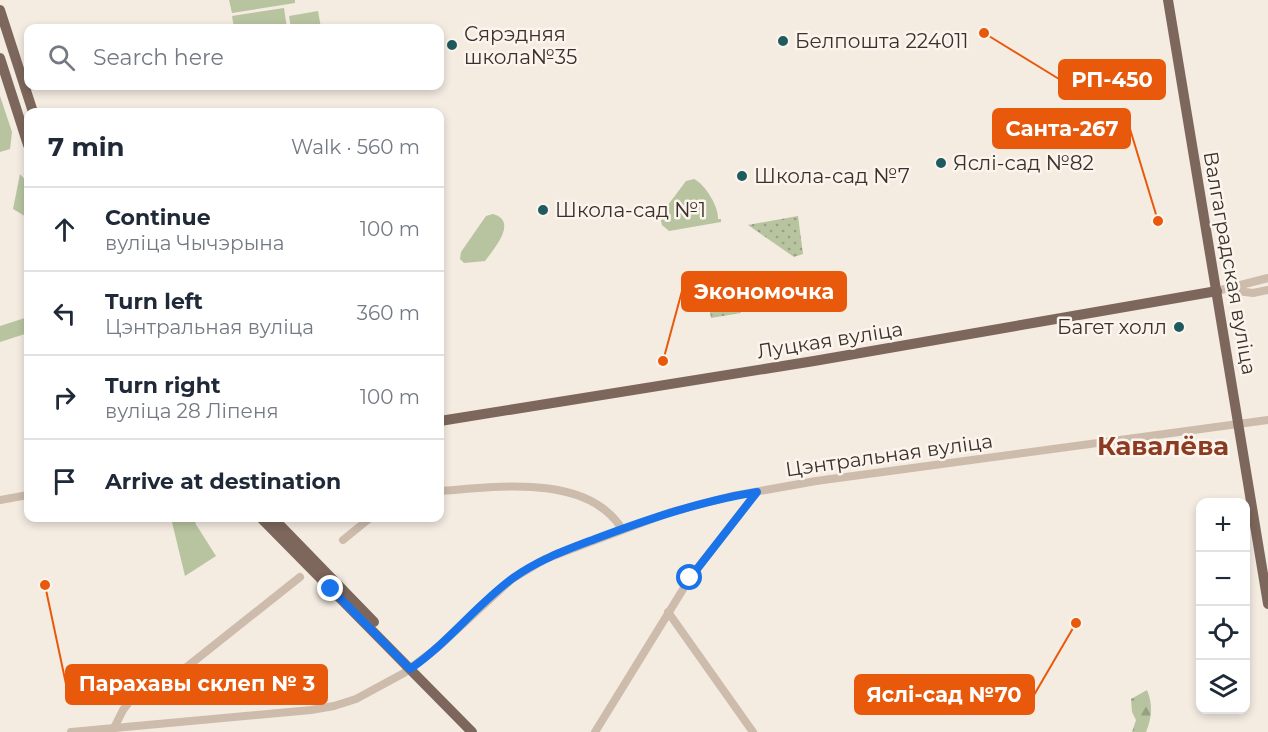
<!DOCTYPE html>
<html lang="en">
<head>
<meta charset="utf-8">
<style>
  :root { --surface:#fff; --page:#f2f2f3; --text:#1f2937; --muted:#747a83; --line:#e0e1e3 }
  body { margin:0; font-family:Montserrat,sans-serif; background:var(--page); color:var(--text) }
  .controls { position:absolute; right:18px; bottom:18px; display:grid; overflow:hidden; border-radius:12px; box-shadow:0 3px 9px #0003 }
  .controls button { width:54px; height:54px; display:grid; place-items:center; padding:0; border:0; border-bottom:2px solid var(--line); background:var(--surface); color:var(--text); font:30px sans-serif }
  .stop { position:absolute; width:18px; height:18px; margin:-14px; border:4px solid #1a73e8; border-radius:50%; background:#fff }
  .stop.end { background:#1a73e8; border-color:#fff; box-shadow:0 2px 6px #0008 }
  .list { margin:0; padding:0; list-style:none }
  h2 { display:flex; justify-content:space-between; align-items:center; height:78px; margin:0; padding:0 24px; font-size:26px }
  h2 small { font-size:20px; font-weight:400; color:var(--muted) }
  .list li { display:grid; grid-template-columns:39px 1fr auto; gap:18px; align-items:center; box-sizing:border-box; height:84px; padding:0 24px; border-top:2px solid var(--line) }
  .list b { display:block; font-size:22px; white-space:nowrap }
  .list p { margin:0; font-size:20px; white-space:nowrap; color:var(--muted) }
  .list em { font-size:20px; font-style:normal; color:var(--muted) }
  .icon { flex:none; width:33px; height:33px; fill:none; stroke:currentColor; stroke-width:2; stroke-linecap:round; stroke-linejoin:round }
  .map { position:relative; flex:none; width:1268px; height:732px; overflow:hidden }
  .search { position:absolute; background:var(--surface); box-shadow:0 3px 9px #0003; left:24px; top:24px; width:420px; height:66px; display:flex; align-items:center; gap:15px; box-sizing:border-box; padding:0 21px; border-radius:12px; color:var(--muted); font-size:22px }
  .panel { position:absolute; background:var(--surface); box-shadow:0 3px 9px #0003; left:24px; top:108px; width:420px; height:414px; border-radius:12px }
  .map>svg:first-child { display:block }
  .green { fill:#b8c4a0 }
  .forest { fill:url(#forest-firs) }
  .park { fill:url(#park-dots) }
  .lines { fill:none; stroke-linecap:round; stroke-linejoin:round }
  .minor { stroke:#cdbbac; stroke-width:8 }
  .major { stroke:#7d675c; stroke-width:10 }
  .route { stroke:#1a73e8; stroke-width:8 }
  .poi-dot { fill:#1f5a5e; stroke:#fbf5ee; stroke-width:2 }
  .labels { text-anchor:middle; stroke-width:5; stroke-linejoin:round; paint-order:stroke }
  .poi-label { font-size:20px; fill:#3b302b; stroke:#fbf5ee; text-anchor:start }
  .street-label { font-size:20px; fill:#3b302b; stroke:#fbf5ee }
  .district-label { font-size:26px; font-weight:bold; fill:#8c3b22; stroke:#fbf5ee }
  .leader { fill:none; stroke:#e8590c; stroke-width:2 }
  .callout-dot { fill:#e8590c; stroke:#fbf5ee; stroke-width:2 }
  .callout { fill:#e8590c; stroke:#e8590c; stroke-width:2 }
  .callout-label { font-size:21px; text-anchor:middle; font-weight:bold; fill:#fff }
</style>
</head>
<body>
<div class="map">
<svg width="1268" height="732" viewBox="0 0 1268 732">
  <defs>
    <pattern id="forest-firs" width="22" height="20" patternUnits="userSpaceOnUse" patternTransform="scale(1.5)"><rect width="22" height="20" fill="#b8c4a0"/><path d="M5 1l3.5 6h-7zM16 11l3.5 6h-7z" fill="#97a083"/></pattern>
    <pattern id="park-dots" width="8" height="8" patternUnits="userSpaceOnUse" patternTransform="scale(1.5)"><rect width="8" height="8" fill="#b8c4a0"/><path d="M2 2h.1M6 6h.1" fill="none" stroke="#97a083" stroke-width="1.8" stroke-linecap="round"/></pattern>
  </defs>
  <rect width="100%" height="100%" fill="#f4ebe1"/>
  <g class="green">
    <polygon points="229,0 295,0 295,3 232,13"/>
    <polygon points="284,8 287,28 234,28 232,16"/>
    <polygon points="318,11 321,28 291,28 289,16"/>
    <polygon points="0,96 12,132 10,149 0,152"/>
    <polygon points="20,174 28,183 28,218 13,209"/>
    <path d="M694,179C705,184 719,207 718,219H721V222L669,231L662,225L661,221L662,213L686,181Z"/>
    <path d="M493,214C519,221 493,250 485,261L464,263L460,259L461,252L486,216Z"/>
    <polygon points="28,317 28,333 0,342 0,326"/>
    <polygon points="171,518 202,518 195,523 216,556 185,576"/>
  </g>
  <path class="forest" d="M1147,690C1153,704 1152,718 1146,732H1132L1136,720L1132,712L1131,699Z"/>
  <g class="park">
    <polygon points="798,216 803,254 794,257 748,225"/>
    <polygon points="716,285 739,302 741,313 711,318 705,286"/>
  </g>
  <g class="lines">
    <g class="minor">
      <polyline points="1229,290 1253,293 1268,290"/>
      <polyline points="1217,291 1268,278"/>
      <path d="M440,491C495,487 587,473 622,529"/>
      <polyline points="0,500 28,495"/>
      <polyline points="343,540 370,518"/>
      <polyline points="668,612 753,732"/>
      <polyline points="114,728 123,710 132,698 188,666 300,577"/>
      <polyline points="71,732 311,710 334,706 356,699 404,673 437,648 512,579 545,559 671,512 732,496 816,481 1268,420"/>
      <polyline points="595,732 690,578 757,492"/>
    </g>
    <g class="major">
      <polyline points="1168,0 1268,604"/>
      <polyline points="0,10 33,112"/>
      <polyline points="0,58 28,145"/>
      <polyline points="440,421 814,361 1217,291"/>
      <polyline points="261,518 472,732"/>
      <polyline points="273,518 374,622"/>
    </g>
  </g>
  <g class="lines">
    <path class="route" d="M331,589L410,669C448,643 476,605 513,578C538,560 566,550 595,539C648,519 701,501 757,492L690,578"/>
  </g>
  <g class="poi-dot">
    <circle cx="783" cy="41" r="6"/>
    <circle cx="452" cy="45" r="6"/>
    <circle cx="941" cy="163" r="6"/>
    <circle cx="742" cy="176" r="6"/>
    <circle cx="543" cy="210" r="6"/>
    <circle cx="1179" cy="327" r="6"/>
  </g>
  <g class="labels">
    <g class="poi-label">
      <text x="464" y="41">Сярэдняя<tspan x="464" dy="23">школа№35</tspan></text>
      <text x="795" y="48">Белпошта 224011</text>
      <text x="953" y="170">Яслі-сад №82</text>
      <text x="754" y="183">Школа-сад №7</text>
      <text x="555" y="217">Школа-сад №1</text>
      <text x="1167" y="334" text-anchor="end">Багет холл</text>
    </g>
    <g class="street-label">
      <text transform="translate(1230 263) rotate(80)" y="7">Валгаградская вуліца</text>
      <text transform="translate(830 340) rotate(-9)" y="7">Луцкая вуліца</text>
      <text transform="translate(889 455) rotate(-8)" y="7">Цэнтральная вуліца</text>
    </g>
    <g class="district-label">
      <text x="1163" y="455">Кавалёва</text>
    </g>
  </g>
  <path class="leader" d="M984 33L1059 79M1158 221L1130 129M663 361L682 291M45 585L66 684M1076 623L1034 695"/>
  <g class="callout-dot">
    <circle cx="984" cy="33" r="6"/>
    <circle cx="1158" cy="221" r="6"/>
    <circle cx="663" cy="361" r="6"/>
    <circle cx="45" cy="585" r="6"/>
    <circle cx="1076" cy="623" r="6"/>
  </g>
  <g class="callout">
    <rect x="1059" y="60" width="106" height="39" rx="6"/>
    <rect x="993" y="109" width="137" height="39" rx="6"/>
    <rect x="682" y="272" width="164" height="39" rx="6"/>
    <rect x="66" y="665" width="261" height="39" rx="6"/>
    <rect x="855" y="675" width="179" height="39" rx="6"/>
  </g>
  <g class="callout-label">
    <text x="1112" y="87">РП-450</text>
    <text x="1062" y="136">Санта-267</text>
    <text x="764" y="299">Экономочка</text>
    <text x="197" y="691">Парахавы склеп № 3</text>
    <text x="944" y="702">Яслі-сад №70</text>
  </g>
</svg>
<div class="controls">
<button>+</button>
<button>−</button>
<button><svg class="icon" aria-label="locate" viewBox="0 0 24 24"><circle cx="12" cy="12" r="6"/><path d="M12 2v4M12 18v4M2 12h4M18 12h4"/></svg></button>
<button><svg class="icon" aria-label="layers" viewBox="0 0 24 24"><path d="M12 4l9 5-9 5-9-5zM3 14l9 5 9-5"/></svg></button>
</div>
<div class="stop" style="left:690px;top:578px"></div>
<div class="stop end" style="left:331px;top:589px"></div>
<div class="search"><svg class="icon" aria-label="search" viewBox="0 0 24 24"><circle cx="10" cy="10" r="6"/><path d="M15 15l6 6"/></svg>Search here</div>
<section class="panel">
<h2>7 min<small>Walk · 560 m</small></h2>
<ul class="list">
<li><svg class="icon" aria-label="ahead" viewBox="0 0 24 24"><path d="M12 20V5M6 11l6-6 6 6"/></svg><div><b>Continue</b><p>вуліца Чычэрына</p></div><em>100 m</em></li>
<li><svg class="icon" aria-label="left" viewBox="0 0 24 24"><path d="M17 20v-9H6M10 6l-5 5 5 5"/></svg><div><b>Turn left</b><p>Цэнтральная вуліца</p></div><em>360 m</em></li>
<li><svg class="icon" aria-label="right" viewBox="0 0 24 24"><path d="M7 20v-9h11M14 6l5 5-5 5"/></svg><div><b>Turn right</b><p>вуліца 28 Ліпеня</p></div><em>100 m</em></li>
<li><svg class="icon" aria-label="arrive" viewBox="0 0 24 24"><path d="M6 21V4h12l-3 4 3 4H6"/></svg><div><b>Arrive at destination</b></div></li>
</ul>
</section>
</div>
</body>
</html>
